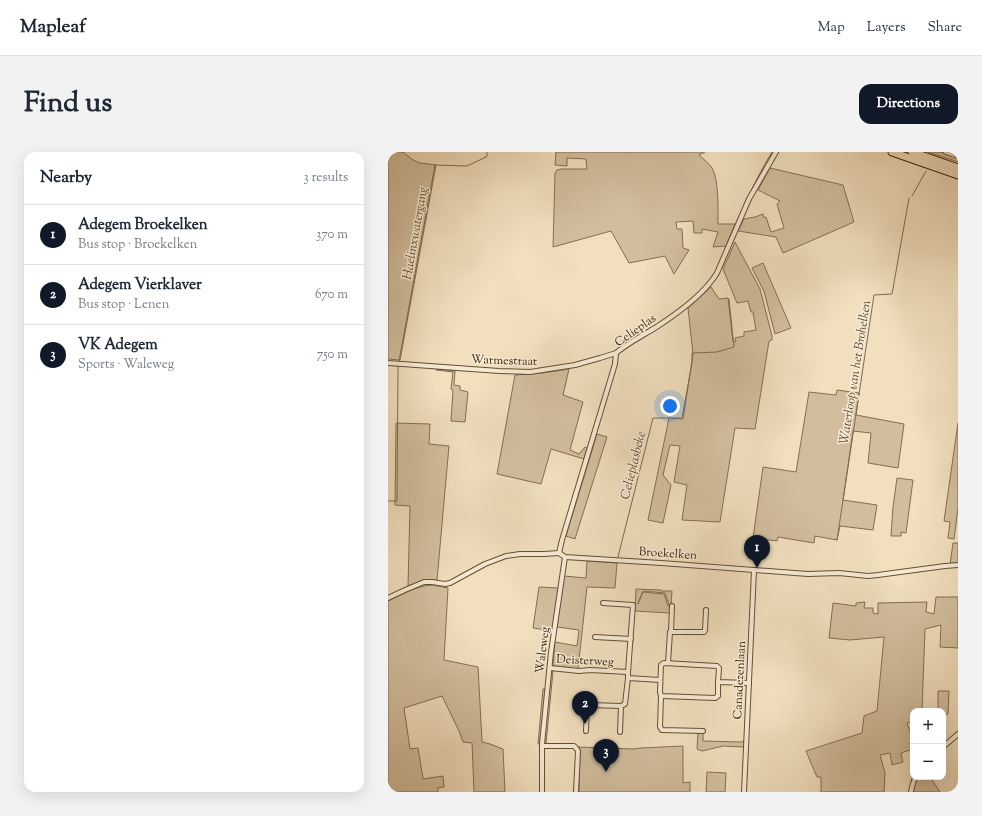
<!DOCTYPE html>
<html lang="en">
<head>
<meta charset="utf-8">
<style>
  :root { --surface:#fff; --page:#f2f2f3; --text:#1f2937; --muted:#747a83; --line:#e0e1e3; --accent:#111827 }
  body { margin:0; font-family:"Sorts Mill Goudy",serif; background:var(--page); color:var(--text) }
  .controls { position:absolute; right:12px; bottom:12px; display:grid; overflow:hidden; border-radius:8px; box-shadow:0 4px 16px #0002 }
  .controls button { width:36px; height:36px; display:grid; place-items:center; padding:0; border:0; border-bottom:1px solid var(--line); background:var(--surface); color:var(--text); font:20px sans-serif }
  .you { position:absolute; left:282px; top:254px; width:14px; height:14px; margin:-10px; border:3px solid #fff; border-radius:50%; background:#1a73e8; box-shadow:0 0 0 6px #1a73e833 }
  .badge { display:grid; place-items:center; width:26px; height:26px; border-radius:50%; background:var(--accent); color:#fff; font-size:13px; font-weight:700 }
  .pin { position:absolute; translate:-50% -33px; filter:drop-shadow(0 1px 2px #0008) }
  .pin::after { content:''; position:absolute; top:21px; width:14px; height:12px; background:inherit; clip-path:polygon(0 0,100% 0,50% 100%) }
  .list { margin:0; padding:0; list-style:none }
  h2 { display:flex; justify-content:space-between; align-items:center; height:52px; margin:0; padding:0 16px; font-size:17px }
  h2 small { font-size:13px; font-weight:400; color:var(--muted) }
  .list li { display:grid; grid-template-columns:26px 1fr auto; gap:12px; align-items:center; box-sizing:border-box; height:60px; padding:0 16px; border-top:1px solid var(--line) }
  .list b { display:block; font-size:15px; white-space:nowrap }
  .list p { margin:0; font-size:13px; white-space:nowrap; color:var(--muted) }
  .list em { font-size:13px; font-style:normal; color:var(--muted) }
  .map { position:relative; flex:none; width:570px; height:640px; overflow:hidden; border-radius:12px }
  header { display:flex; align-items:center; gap:24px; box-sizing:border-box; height:56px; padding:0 20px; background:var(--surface); border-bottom:1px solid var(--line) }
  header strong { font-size:19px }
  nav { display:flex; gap:22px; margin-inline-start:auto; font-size:14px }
  .intro { display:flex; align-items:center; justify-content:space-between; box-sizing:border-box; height:96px; padding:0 24px }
  h1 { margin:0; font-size:28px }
  .button { padding:10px 18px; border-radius:12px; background:var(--accent); color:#fff; font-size:14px; font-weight:700 }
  main { display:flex; gap:24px; padding:0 24px }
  aside { flex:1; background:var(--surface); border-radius:12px; box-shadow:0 4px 16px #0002 }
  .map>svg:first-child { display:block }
  .green { fill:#d2be9e; stroke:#856e4f }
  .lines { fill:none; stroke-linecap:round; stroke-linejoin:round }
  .stream { stroke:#816b4b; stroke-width:1 }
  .street-casing { stroke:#664f30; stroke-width:6 }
  .highway-casing { stroke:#381f00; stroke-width:9 }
  .street { stroke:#f6ead5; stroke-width:4 }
  .highway { stroke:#f1dfbe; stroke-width:7 }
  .labels { text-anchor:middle; stroke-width:3; stroke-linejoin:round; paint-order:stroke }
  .street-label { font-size:12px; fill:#381f00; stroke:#f6ead5 }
  .water-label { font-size:13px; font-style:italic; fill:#634b2c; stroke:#f6ead5 }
</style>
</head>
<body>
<header>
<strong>Mapleaf</strong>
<nav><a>Map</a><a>Layers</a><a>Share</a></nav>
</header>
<div class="intro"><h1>Find us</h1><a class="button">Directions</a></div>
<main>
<aside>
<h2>Nearby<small>3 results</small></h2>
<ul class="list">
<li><span class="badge">1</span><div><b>Adegem Broekelken</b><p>Bus stop · Broekelken</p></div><em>370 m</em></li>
<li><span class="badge">2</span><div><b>Adegem Vierklaver</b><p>Bus stop · Lenen</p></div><em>670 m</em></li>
<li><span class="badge">3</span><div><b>VK Adegem</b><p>Sports · Waleweg</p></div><em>750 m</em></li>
</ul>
</aside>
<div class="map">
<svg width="570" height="640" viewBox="0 0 570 640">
  <rect width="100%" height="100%" fill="#f1dfbe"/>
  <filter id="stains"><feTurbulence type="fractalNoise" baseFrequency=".005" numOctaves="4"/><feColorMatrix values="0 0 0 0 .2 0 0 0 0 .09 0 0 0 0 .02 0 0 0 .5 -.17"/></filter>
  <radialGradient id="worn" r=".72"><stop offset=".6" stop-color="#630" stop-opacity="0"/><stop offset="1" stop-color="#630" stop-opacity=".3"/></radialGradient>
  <g class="green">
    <polygon points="0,0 15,0 25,8 32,11 48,13 12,208 0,207"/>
    <path d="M168,0H317L311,3C315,7 321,11 324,16C331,27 330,58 330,72H347L338,94L325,95L330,80L314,77V81H306L305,69L288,70L289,77H294L295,96L301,98L286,122L277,104L241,111L223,79L165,95L167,21L169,18L173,17H199L198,7L179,6V14L167,13Z"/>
    <polygon points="540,0 553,0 570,5 570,10"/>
    <polygon points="382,16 455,33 466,70 395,101 388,85 350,79 356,67 367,65 375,62 376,66 378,65 383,80 396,76 389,52 392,49 370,38"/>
    <polygon points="347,90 372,137 384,184 384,188 381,189 367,277 347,276 332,370 294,368 299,333 286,330 292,294 282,293 275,323 283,333 275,371 260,368 281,266 295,267 305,202 300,156 323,135 331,147 340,146 345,190 348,190 347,186 356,184 356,180 368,178 365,160 363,160 360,149 349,151 335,117"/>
    <polygon points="375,111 403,176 387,182 376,139 364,116"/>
    <polygon points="48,217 67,219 66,233 72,234 72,238 80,240 77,270 63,269 65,238 63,237 65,220 48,218"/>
    <polygon points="181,217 175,243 195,250 182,298 191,302 197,295 199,296 196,307 163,297 153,332 109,322 127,223 154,221"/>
    <polygon points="449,238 471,241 468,263 516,272 510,316 480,311 483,281 465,279 455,348 489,353 485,378 452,374 449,388 427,384 426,391 390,385 389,389 365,386 375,315 408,320 421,240 448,243"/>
    <polygon points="8,271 42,272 41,292 61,294 49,428 34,429 20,434 22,354 7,353"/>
    <polygon points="570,271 570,356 566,387 560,386 562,370 556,369"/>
    <polygon points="209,282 219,285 187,387 178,384"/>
    <polygon points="509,326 525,328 518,381 513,380 513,384 503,384 505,355"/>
    <polygon points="565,391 570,391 570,412 562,413"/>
    <polygon points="199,409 229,411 227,436 199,435 190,517 168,515 166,514 165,512 167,490 189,494 191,478 169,475 176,424 198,426"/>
    <path d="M44,433L60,436L56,508L90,515L94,590L102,592L115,597L117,640H86L84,591L75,590L71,579L54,544L16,556L22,597L30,596L35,627L55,624L56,635L50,636V640H0V449C14,442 28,434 44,433Z"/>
    <polygon points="151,435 171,436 165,479 145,476"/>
    <polygon points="248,437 273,438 273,439 284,439 283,453 281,453 277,441 255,439 250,451 250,452 255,440 276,442 280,454 283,454 282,461 247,459"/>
    <polygon points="548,445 570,445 570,496 552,495 553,473 537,477 534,559 525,559 525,569 519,571 525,587 525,597 513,601 515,610 504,613 502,601 492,603 497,621 496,640 433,640 433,625 429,625 418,599 474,581 476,564 489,559 496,485 462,488 441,486 445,451 468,454 468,451 477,450 476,456 485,456 485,461 490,462 490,451 539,450 538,460 546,462"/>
    <polygon points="163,519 165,519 158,592 150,592 155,537 161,537"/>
    <polygon points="550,539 561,539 560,562 555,563 555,559 550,559"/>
    <polygon points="310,581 315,581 315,589 354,590 356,588 356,595 335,594 314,599 309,597"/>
    <polygon points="295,594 295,631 302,630 302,640 191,640 192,601 190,595 245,597 253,596"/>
    <polygon points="319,620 338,621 337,640 318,640"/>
    <polygon points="529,625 542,625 552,640 525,640"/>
  </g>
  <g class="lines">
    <g class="stream">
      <polyline points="524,44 538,19"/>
      <path d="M332,109C348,72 363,34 384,0"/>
      <polyline points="11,209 47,13 79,14 98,5 99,4 99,0"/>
      <polyline points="0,349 9,349 10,214"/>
      <polyline points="449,388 486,143 504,142 521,46"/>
      <polyline points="230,405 265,266 294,266 304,211 304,201 329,200 346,195 341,147"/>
    </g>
    <g class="street-casing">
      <g id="street">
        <polyline points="558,0 570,4"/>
        <polyline points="0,211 111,219 142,220 187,213 212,206 228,201"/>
        <path d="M171,401L174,388L227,212L228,201C241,190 256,183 270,174C290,161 317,141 329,121L361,47L388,0"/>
        <polyline points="0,446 17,438 36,430 44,430 57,432 62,431 97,412 118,404 132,402 156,402 171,401 177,405 273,411 420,422 451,421 480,424 490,423 557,414 570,413"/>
        <polyline points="215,451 245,453 240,520"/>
        <polyline points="283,480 284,454"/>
        <polyline points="207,485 243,487"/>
        <polyline points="280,511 282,480 316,480 317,478 318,458"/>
        <polyline points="162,516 191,519 202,518 240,520 240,526 272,528"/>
        <polyline points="330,530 330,544 327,546 273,544 272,540 273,513 276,511 329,514 331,516 330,530 361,531"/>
        <polyline points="273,544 272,575 274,578 315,579"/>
        <polyline points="198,579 199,555 202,553 233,554 237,552 240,526"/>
        <polyline points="232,580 233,554"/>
        <polyline points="154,594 186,594 188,596 190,599 188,640"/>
        <polyline points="555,595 570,582"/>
        <polyline points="154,640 154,592 163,500 177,405"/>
        <polyline points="356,640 366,418"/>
        <polyline points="523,640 524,635 527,625"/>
      </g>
    </g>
    <g class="highway-casing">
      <g id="highway">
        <polyline points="504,0 570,23"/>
        <polyline points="524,0 570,16"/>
      </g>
    </g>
    <use href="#street" class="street"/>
    <use href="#highway" class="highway"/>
  </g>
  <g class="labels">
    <g class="street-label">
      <text transform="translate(247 178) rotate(-35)" y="4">Celieplas</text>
      <text transform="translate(116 208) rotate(2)" y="4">Warmestraat</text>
      <text transform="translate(280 401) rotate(4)" y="4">Broekelken</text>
      <text transform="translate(154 498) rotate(-83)" y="4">Waleweg</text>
      <text transform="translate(197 508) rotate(3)" y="4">Deisterweg</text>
      <text transform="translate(351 528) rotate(-87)" y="4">Canadezenlaan</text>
    </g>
    <g class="water-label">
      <text transform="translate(26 81) rotate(-80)" y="5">Haelinxwatergang</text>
      <text transform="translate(466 220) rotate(-81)" y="5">Waterloop van het Brohelken</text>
      <text transform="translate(244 313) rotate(-76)" y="5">Celieplasbeke</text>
    </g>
  </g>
  <rect width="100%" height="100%" filter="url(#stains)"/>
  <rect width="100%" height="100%" fill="url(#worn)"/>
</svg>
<div class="controls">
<button>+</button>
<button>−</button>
</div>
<div class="you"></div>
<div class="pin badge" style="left:369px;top:416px">1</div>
<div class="pin badge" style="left:197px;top:572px">2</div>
<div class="pin badge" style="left:218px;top:620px">3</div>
</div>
</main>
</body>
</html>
